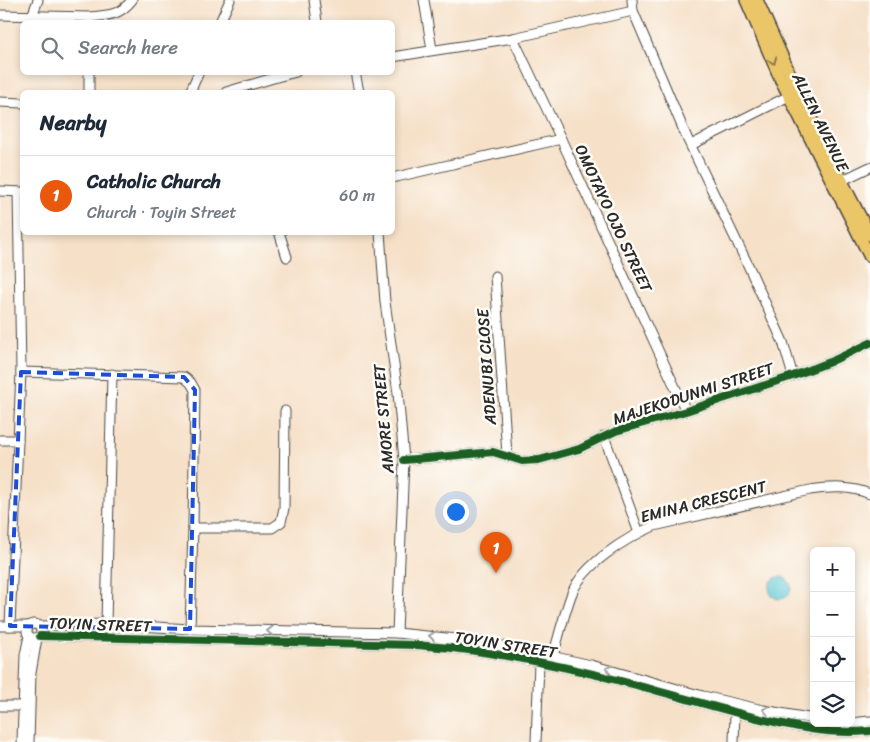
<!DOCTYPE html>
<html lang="en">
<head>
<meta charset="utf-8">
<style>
  :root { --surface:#fff; --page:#f2f2f3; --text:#1f2937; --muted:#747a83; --line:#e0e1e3; --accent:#ea580c }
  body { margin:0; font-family:Sriracha,sans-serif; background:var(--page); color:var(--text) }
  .controls { position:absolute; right:15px; bottom:15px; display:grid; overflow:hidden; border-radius:8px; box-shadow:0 2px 8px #0003 }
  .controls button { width:45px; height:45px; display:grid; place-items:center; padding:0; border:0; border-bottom:1px solid var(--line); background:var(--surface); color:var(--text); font:25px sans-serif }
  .you { position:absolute; left:455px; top:511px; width:18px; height:18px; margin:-12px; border:4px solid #fff; border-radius:50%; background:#1a73e8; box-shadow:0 0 0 8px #1a73e833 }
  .badge { display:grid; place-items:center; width:32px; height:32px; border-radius:50%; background:var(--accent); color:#fff; font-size:16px; font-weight:700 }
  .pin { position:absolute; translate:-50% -41px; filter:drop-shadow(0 1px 2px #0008) }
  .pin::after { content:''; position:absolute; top:26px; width:18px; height:15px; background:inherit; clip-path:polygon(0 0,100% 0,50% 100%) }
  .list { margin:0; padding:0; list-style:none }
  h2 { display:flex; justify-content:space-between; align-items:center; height:65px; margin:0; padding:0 20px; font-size:21px }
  h2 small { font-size:16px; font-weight:400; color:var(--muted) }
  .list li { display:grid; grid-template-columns:32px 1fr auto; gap:15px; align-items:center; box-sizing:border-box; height:80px; padding:0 20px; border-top:1px solid var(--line) }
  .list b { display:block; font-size:19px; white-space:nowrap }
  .list p { margin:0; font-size:16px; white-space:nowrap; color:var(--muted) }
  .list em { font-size:16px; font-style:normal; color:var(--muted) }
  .icon { flex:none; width:28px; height:28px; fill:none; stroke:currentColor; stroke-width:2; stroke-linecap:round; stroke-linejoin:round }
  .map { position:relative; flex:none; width:870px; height:742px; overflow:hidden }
  .search { position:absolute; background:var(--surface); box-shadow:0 2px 8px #0003; left:20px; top:20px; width:375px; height:55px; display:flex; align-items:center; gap:12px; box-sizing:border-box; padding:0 18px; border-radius:8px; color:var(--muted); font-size:19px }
  .panel { position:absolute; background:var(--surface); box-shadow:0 2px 8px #0003; left:20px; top:90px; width:375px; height:145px; border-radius:8px }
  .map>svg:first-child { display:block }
  .water { fill:#5dc8d5; stroke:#447a80 }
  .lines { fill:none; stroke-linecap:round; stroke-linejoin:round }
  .minor-casing { stroke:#494642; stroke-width:11 }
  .major-casing { stroke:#494642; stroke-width:14 }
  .minor { stroke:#fff; stroke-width:9 }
  .major { stroke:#ebc669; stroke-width:11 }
  .cycleway-casing { stroke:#fdfcf7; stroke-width:11 }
  .cycleway { stroke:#1b5e20; stroke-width:8 }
  .oneway { stroke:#8b784a }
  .oneway2 { stroke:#a0a0a0 }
  .marked { fill:none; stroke:#1d4ed8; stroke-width:4; stroke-dasharray:10 6; stroke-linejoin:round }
  .labels { text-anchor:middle; stroke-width:5; stroke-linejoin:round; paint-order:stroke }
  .street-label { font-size:16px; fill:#2b2b2b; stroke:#fdfcf7 }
</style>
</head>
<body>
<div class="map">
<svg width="870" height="742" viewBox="0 0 870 742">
  <rect width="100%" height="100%" fill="#fdfcf7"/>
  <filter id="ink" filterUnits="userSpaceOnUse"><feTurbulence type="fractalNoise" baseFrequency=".02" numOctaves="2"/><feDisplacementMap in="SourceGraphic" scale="10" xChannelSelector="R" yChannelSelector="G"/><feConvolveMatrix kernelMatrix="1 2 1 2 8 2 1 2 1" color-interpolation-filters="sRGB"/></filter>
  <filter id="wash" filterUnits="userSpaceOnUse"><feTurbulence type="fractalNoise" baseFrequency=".0096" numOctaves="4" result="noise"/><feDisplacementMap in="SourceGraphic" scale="20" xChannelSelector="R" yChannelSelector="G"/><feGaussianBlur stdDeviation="1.12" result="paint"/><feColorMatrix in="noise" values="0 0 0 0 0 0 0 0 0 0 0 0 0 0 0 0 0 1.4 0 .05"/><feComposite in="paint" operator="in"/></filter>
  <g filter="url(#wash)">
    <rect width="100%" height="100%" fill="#f6e0c7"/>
    <circle class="water" cx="780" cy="588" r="11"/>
  </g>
  <g filter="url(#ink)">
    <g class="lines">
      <g class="minor-casing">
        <g id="minor">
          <polyline points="314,0 317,22"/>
          <polyline points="424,0 432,50"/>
          <polyline points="632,0 633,11 651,53 687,138 748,265 783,342 793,376"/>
          <polyline points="0,15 89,17 89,22"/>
          <polyline points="32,16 38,0"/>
          <path d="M89,17C109,15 119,16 132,0"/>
          <polyline points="220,22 230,0"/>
          <polyline points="513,38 561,139 686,411"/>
          <polyline points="392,57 513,38 633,11"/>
          <polyline points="355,72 359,92"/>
          <polyline points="89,92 89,72"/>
          <polyline points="190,92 199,72"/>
          <polyline points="226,92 277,77 296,72"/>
          <polyline points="0,102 22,103"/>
          <polyline points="691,145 789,96"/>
          <polyline points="392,178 561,139"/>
          <polyline points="843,180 870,167"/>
          <polyline points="0,191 22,192"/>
          <polyline points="279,232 287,257"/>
          <polyline points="380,232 385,302 398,393 404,460 397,633"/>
          <polyline points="495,276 507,455"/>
          <polyline points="21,372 184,377 191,383 195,390 193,528 190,629"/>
          <polyline points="604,436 639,533"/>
          <polyline points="0,440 18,440"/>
          <polyline points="404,460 493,452 522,461 539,460 579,449 616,431 686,411 793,376 830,362 870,343"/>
          <polyline points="193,528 272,528 281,522 284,508 285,411"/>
          <circle cx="34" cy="631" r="7"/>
          <polyline points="106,624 112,374"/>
          <polyline points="0,626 29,626"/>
          <polyline points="10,626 21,372 18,192"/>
          <polyline points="39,626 106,624 190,629 397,633 476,641 524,650 591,665 703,696 763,710 814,719"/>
          <path d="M40,636L416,645C436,647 456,648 476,651C530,659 584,671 636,685C677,696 717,708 757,718C796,727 830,735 870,731"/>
          <path d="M553,656C559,636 564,614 572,593C584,564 626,538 654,526L810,490C831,487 851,486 870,494"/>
          <polyline points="0,706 22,706"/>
          <polyline points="851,723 870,721"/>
          <polyline points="22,742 25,655 29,636"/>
          <polyline points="29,742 31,673 37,638"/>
          <polyline points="536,742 539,663"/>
          <polyline points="734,742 735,712"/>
        </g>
      </g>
      <g class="major-casing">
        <g id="major">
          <polyline points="746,0 780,78 870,257"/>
          <polyline points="757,0 798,92 850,197 870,235"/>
        </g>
      </g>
      <use href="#minor" class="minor"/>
      <use href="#major" class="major"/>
      <g class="cycleway-casing">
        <g id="cycleway">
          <polyline points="404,460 493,452 522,461 539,460 579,449 616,431 686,411 793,376 830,362 870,343"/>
          <path d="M40,636L416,645C436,647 456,648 476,651C530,659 584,671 636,685C677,696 717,708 757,718C796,727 830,735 870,731"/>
        </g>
      </g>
      <use href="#cycleway" class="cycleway"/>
    </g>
    <defs><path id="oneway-chevron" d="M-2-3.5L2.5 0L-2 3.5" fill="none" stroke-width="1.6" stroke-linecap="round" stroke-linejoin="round" transform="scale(1.25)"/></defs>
    <use class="oneway" href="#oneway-chevron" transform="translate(773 61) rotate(67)"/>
    <g class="oneway2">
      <use href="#oneway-chevron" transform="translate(270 631) rotate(-179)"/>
      <use href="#oneway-chevron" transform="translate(432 636) rotate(-174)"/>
      <use href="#oneway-chevron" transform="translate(609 669) rotate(-165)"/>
      <use href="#oneway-chevron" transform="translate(766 710) rotate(-168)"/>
    </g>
  </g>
  <path class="marked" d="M21,372L184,377L195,390L190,629L10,626Z"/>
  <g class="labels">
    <g class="street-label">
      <text transform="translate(821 122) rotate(64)" y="6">ALLEN AVENUE</text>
      <text transform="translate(614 218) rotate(65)" y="6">OMOTAYO OJO STREET</text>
      <text transform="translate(486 367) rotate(-94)" y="6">ADENUBI CLOSE</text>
      <text transform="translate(693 393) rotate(-18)" y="6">MAJEKODUNMI STREET</text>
      <text transform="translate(383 419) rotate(-95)" y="6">AMORE STREET</text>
      <text transform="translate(703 501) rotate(-14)" y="6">EMINA CRESCENT</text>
      <text transform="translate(100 624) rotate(2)" y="6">TOYIN STREET</text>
      <text transform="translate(506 644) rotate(9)" y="6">TOYIN STREET</text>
    </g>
  </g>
</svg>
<div class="controls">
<button>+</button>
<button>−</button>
<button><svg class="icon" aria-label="locate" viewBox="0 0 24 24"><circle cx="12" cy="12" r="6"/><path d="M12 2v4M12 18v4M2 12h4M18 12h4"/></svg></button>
<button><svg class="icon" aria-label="layers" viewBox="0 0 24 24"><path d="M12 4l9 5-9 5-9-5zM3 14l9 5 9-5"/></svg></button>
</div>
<div class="you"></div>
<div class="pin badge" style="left:496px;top:573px">1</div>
<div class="search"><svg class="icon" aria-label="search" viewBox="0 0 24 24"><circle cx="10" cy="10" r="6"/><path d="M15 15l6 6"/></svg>Search here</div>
<section class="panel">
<h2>Nearby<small></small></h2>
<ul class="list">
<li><span class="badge">1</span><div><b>Catholic Church</b><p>Church · Toyin Street</p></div><em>60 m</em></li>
</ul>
</section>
</div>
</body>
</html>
